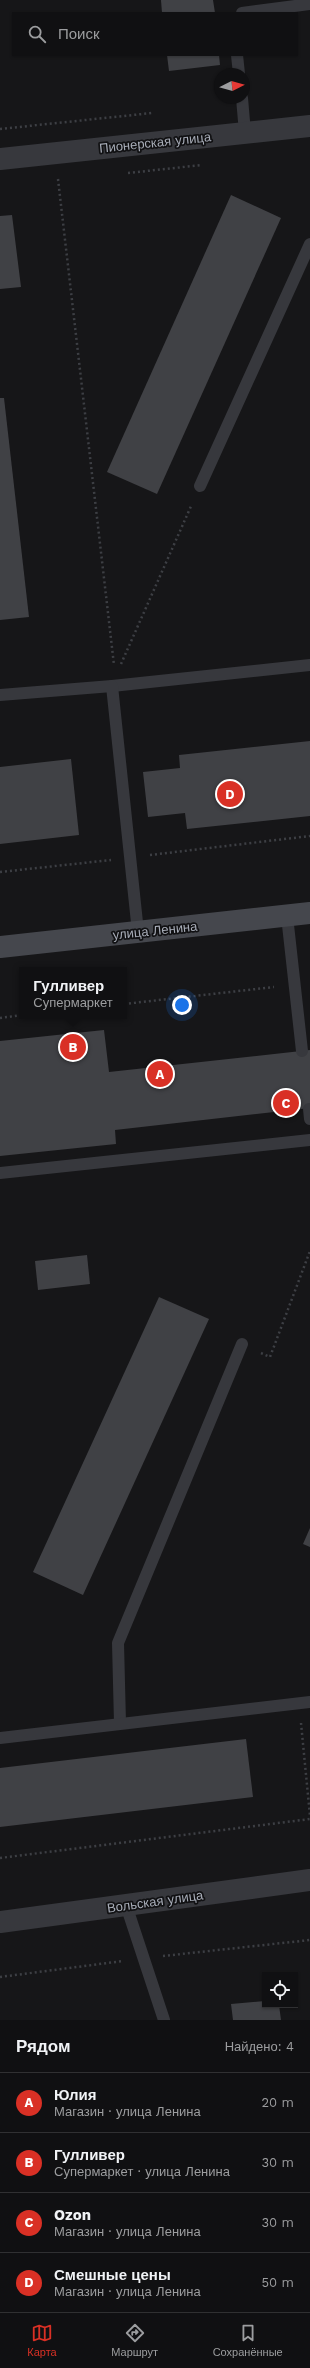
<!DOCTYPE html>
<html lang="ru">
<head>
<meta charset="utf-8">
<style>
  :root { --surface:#101012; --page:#1e1e20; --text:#f1f3f6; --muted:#9c9d9f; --line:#303032; --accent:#d93025 }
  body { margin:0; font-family:"Work Sans",sans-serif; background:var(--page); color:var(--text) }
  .controls { position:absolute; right:12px; bottom:12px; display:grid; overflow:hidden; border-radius:0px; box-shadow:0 1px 3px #0004 }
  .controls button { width:36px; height:36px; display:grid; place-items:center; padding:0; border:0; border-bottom:1px solid var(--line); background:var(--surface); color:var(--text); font:20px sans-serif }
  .compass { position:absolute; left:214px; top:68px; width:36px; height:36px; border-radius:50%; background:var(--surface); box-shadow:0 1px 3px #0004; rotate:84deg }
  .you { position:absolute; left:182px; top:1005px; width:14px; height:14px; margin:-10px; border:3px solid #fff; border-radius:50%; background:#1a73e8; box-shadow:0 0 0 6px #1a73e833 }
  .badge { display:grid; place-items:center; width:26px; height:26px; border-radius:50%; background:var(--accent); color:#fff; font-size:13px; font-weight:700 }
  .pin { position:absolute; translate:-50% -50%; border:2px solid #fff; box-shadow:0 1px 4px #0006 }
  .popup { position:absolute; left:19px; top:967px; width:108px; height:52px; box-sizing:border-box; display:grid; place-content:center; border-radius:0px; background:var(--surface); filter:drop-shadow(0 1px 3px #0005); font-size:13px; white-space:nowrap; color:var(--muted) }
  .popup b { font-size:15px; color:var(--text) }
  .popup::after { content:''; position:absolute; left:50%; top:100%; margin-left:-8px; border:8px solid transparent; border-top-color:var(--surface) }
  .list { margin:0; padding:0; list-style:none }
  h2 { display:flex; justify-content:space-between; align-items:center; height:52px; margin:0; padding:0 16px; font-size:17px }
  h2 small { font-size:13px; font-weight:400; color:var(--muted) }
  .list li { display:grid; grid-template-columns:26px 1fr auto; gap:12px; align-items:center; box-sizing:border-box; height:60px; padding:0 16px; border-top:1px solid var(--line) }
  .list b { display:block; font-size:15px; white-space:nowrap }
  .list p { margin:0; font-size:13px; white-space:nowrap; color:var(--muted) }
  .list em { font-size:13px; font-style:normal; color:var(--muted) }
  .icon { flex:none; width:22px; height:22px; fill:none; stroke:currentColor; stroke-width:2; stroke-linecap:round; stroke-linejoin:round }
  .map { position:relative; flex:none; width:310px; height:2020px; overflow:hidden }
  .search { position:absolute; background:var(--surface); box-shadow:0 1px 3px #0004; left:12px; right:12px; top:12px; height:44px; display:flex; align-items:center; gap:10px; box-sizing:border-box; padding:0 14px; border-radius:0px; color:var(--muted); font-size:15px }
  .sheet { height:292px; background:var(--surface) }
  nav { display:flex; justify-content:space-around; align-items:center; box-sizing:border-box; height:56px; border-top:1px solid var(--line); background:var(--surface); font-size:11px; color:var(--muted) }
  nav a { display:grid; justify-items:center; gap:2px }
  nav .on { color:var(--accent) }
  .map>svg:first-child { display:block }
  .building { fill:#404145 }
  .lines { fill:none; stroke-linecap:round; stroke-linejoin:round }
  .path { stroke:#3d3f44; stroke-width:2.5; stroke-dasharray:2 3; stroke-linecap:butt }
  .lane { stroke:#37383d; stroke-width:12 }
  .street { stroke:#37383d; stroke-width:22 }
  .secondary { stroke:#45474d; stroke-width:22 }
  .labels { text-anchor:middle; stroke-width:3.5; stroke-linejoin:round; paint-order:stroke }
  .street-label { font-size:13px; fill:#a8adb8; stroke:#111113 }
</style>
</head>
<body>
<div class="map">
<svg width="310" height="2020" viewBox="0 0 310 2020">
  <rect width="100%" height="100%" fill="#161618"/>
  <g class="building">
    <polygon points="161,0 213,0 215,13 162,13"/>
    <polygon points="167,55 219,55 220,65 169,71"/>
    <polygon points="231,195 281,218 157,494 107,472"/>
    <polygon points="12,215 21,287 0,289 0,216"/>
    <polygon points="0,398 4,398 29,617 0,620"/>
    <polygon points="310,741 310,816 187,829 185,813 148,817 143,772 180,768 179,755"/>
    <polygon points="71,759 79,835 0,844 0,767"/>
    <polygon points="104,1030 109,1072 310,1050 310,1108 115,1130 116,1144 0,1156 0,1041"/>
    <polygon points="87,1255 90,1284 38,1290 35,1261"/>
    <polygon points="159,1297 209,1319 83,1595 33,1572"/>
    <polygon points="310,1528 310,1547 303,1544"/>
    <polygon points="246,1739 253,1797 0,1827 0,1768"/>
    <polygon points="265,2001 265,2005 279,2005 281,2020 233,2020 231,2004"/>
  </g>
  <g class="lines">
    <g class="path">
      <polyline points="0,129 152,113"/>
      <polyline points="128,173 202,165"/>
      <polyline points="58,179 114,665"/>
      <polyline points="121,664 192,504"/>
      <polyline points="150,855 310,836"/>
      <polyline points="0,872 111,860"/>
      <polyline points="124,1004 274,987"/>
      <polyline points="0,1018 22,1015"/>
      <polyline points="261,1353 270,1357 310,1251"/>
      <polyline points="301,1723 310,1816"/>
      <polyline points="0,1858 310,1819"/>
      <polyline points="163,1956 310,1940"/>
      <polyline points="0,1977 123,1961"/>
    </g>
    <g class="lane">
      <polyline points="242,13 310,4"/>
      <polyline points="237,55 239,74"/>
      <polyline points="242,98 245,133"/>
      <polyline points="200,486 310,244"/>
      <polyline points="112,686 310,665"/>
      <polyline points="0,695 112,686 138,932"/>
      <polyline points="287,916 302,1051"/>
      <polyline points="309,1109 310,1119"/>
      <polyline points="0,1173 310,1140"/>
      <polyline points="120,1723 118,1643 242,1344"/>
      <polyline points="0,1738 310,1702"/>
      <polyline points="126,1905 164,2020"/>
    </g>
    <g class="street">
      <polyline points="0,159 310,126"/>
      <polyline points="0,1922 310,1880"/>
    </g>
    <polyline class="secondary" points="0,947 310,913"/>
  </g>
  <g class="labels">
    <g class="street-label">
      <text transform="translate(155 142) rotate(-6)" y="5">Пионерская улица</text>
      <text transform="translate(155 930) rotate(-6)" y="5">улица Ленина</text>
      <text transform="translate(155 1901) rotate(-8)" y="5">Вольская улица</text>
    </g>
  </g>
</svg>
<div class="controls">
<button><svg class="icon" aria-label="locate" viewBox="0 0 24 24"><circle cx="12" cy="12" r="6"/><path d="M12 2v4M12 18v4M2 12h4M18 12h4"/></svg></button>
</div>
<svg class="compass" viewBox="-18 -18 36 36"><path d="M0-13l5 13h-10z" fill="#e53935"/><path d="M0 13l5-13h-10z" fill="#9c9d9f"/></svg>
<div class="you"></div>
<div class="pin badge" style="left:160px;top:1074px">A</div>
<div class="pin badge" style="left:73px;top:1047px">B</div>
<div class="popup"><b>Гулливер</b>Супермаркет</div>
<div class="pin badge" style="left:286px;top:1103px">C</div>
<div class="pin badge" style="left:230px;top:794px">D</div>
<div class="search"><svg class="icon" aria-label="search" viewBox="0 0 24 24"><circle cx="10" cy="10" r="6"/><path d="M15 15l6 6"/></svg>Поиск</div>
</div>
<section class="sheet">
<h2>Рядом<small>Найдено: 4</small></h2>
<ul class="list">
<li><span class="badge">A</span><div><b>Юлия</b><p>Магазин · улица Ленина</p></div><em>20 m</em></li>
<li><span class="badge">B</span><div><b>Гулливер</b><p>Супермаркет · улица Ленина</p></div><em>30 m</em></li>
<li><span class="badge">C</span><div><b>Ozon</b><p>Магазин · улица Ленина</p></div><em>30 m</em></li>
<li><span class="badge">D</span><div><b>Смешные цены</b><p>Магазин · улица Ленина</p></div><em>50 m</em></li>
</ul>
</section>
<nav>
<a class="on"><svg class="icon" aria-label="map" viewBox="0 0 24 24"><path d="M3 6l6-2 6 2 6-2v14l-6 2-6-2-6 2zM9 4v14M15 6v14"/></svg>Карта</a>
<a><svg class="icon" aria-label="directions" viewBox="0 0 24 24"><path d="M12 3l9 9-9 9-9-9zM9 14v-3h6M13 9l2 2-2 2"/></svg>Маршрут</a>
<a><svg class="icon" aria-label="saved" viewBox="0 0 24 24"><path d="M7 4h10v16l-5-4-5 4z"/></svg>Сохранённые</a>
</nav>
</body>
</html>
